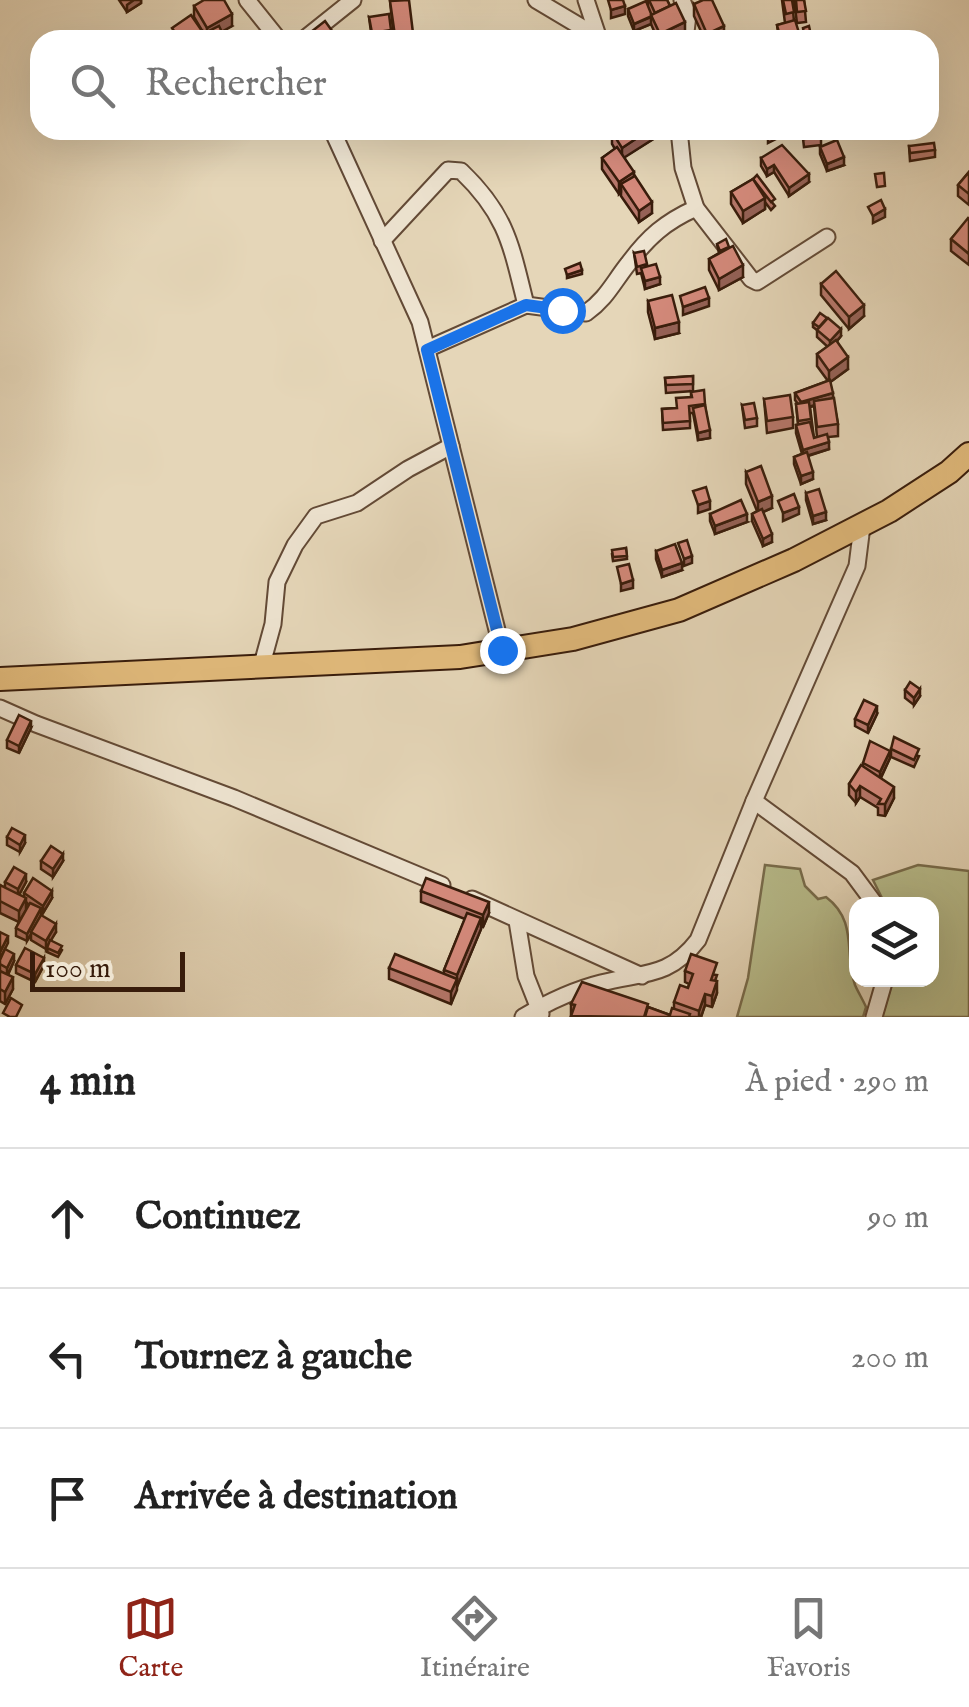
<!DOCTYPE html>
<html lang="fr">
<head>
<meta charset="utf-8">
<style>
  :root { --surface:#fff; --page:#f6f6f6; --text:#222; --muted:#767676; --line:#e0e0e0; --accent:#8f2418 }
  body { margin:0; font-family:"IM FELL English",serif; background:var(--page); color:var(--text) }
  .controls { position:absolute; right:30px; bottom:30px; display:grid; overflow:hidden; border-radius:20px; box-shadow:0 10px 40px #0002 }
  .controls button { width:90px; height:90px; display:grid; place-items:center; padding:0; border:0; border-bottom:2px solid var(--line); background:var(--surface); color:var(--text); font:50px sans-serif }
  .scale { position:absolute; left:30px; bottom:25px; width:155px; box-sizing:border-box; padding-left:10px; border:5px solid #381c0b; border-top:0; font-size:28px; line-height:35px; white-space:nowrap; color:#381c0b; -webkit-text-stroke:8px #eee4d1; paint-order:stroke }
  .stop { position:absolute; width:30px; height:30px; margin:-22px; border:8px solid #1a73e8; border-radius:50%; background:#fff }
  .stop.end { background:#1a73e8; border-color:#fff; box-shadow:0 2px 10px #0008 }
  .list { margin:0; padding:0; list-style:none }
  h2 { display:flex; justify-content:space-between; align-items:center; height:130px; margin:0; padding:0 40px; font-size:42px }
  h2 small { font-size:32px; font-weight:400; color:var(--muted) }
  .list li { display:grid; grid-template-columns:65px 1fr auto; gap:30px; align-items:center; box-sizing:border-box; height:140px; padding:0 40px; border-top:2px solid var(--line) }
  .list b { display:block; font-size:38px; white-space:nowrap }
  .list em { font-size:32px; font-style:normal; color:var(--muted) }
  .icon { flex:none; width:55px; height:55px; fill:none; stroke:currentColor; stroke-width:2; stroke-linecap:round; stroke-linejoin:round }
  .map { position:relative; flex:none; width:969px; height:1017px; overflow:hidden }
  .search { position:absolute; background:var(--surface); box-shadow:0 10px 40px #0002; left:30px; right:30px; top:30px; height:110px; display:flex; align-items:center; gap:25px; box-sizing:border-box; padding:0 35px; border-radius:30px; color:var(--muted); font-size:38px }
  .sheet { height:550px; background:var(--surface) }
  nav { display:flex; justify-content:space-around; align-items:center; box-sizing:border-box; height:140px; border-top:2px solid var(--line); background:var(--surface); font-size:28px; color:var(--muted) }
  nav a { display:grid; justify-items:center; gap:5px }
  nav .on { color:var(--accent) }
  .map>svg:first-child { display:block }
  .green { fill:#b8bd8c; stroke:#786c4c; stroke-width:2.5 }
  .lines { fill:none; stroke-linecap:round; stroke-linejoin:round }
  .minor-casing { stroke:#634a36; stroke-width:19 }
  .highway-casing { stroke:#381c0b; stroke-width:26 }
  .minor { stroke:#eee4d1; stroke-width:15 }
  .highway { stroke:#e2bb7c; stroke-width:22 }
  .wall { fill:#b7776b; stroke:#381c0b; stroke-width:2.5; fill-rule:evenodd }
  .shaded-wall { fill:#956157; stroke:#381c0b; stroke-width:2.5 }
  .building { fill:#d58a7c; stroke:#381c0b; stroke-width:2.5 }
  .route { stroke:#1a73e8; stroke-width:12 }
</style>
</head>
<body>
<div class="map">
<svg width="969" height="1017" viewBox="0 0 969 1017">
  <rect width="100%" height="100%" fill="#e5d6b8"/>
  <filter id="stains"><feTurbulence type="fractalNoise" baseFrequency=".002" numOctaves="4"/><feColorMatrix values="0 0 0 0 .2 0 0 0 0 .09 0 0 0 0 .02 0 0 0 .5 -.17"/></filter>
  <radialGradient id="worn" r=".72"><stop offset=".6" stop-color="#630" stop-opacity="0"/><stop offset="1" stop-color="#630" stop-opacity=".3"/></radialGradient>
  <g class="green">
    <path d="M765,865L800,869L805,886L818,899L826,897C858,921 844,953 855,985C858,992 863,1000 866,1007L863,1017H737L748,978Z"/>
    <polygon points="918,865 969,871 969,1017 882,1017 893,980 932,979 932,904 885,904 873,880"/>
  </g>
  <g class="lines">
    <g class="minor-casing">
      <g id="minor">
        <polyline points="247,0 279,40"/>
        <polyline points="536,0 598,37"/>
        <polyline points="586,0 599,39"/>
        <polyline points="682,0 688,15 685,40"/>
        <polyline points="303,40 353,0"/>
        <polyline points="332,130 420,322 502,650"/>
        <polyline points="679,130 683,168 696,208 751,279 757,282 827,237"/>
        <path d="M382,241L448,170L461,171C507,215 511,245 526,305"/>
        <path d="M427,349L526,305L586,313C606,299 613,283 628,264C648,237 665,222 696,208"/>
        <polyline points="261,668 273,624 277,582 295,545 316,516 357,503 408,469 451,446"/>
        <polyline points="0,708 36,724 234,798 442,885"/>
        <polyline points="754,801 852,873 875,904"/>
        <polyline points="472,899 642,976"/>
        <polyline points="517,921 526,976 541,1014"/>
        <path d="M523,1017C548,1002 573,990 601,983C643,972 669,978 698,940L754,801L857,566L862,526"/>
        <polyline points="874,1017 885,979"/>
      </g>
    </g>
    <g class="highway-casing">
      <polyline id="highway" points="0,679 460,657 573,639 679,610 794,560 889,511 949,472 969,454"/>
    </g>
    <use href="#minor" class="minor"/>
    <use href="#highway" class="highway"/>
  </g>
  <g class="wall">
    <polygon points="119,0 141,0 141,3 127,12"/>
    <polygon points="648,0 667,0 685,34 672,40 658,40 651,24 634,31 628,16 628,9 648,5"/>
    <polygon points="782,0 792,0 794,21 800,40 779,40 777,25 785,23"/>
    <polygon points="794,0 804,0 806,22 797,23"/>
    <polygon points="390,1 413,33 413,40 394,40"/>
    <polygon points="694,4 724,37 719,40 705,40 694,16"/>
    <polygon points="194,6 232,26 222,31 226,40 203,40 204,34 194,17"/>
    <polygon points="369,17 391,30 391,37 372,40"/>
    <polygon points="658,130 658,136 624,157 652,213 639,222 621,196 621,192 619,194 602,169 602,158 615,149 612,144 612,132"/>
    <polygon points="802,130 821,130 821,145 804,147"/>
    <polygon points="909,146 935,150 935,157 910,161"/>
    <polygon points="820,147 844,165 827,171 820,154"/>
    <polygon points="761,158 809,182 789,196 774,172 767,176 761,166"/>
    <polygon points="969,172 969,205 958,196 958,185"/>
    <polygon points="753,179 775,206 771,210 765,202 765,209 743,223 731,204 731,192"/>
    <polygon points="969,219 969,265 951,251 951,239"/>
    <polygon points="717,244 743,277 719,290 709,270 709,259 719,253"/>
    <polygon points="634,253 647,266 660,284 645,289 641,273 637,274"/>
    <polygon points="821,284 864,316 849,329 821,295"/>
    <polygon points="648,301 679,333 655,339 648,312"/>
    <path d="M813,323L841,336L837,341L848,369L830,382L838,424V436L828,437L829,449L808,456L813,479L801,484L794,464V457L802,454L796,433V425H798L796,404H798L795,400V393L828,381L817,366V354L828,347L817,337V330L813,327ZM814,406L817,437L814,438L810,407Z"/>
    <polygon points="693,376 693,391 666,393 665,378"/>
    <polygon points="691,392 705,405 710,438 698,440 693,413 690,413 690,428 663,430 662,409 677,408 691,397"/>
    <polygon points="764,399 793,417 793,428 767,433"/>
    <polygon points="742,405 757,418 757,426 745,428"/>
    <polygon points="746,472 772,508 763,512 772,542 763,546 752,521 752,514 757,511 746,484"/>
    <polygon points="806,493 826,520 813,524 806,500"/>
    <polygon points="710,514 747,522 715,534 710,521"/>
    <polygon points="626,548 627,559 613,561 612,554"/>
    <polygon points="656,551 682,570 662,577 656,559"/>
    <polygon points="905,690 920,696 914,705 905,698"/>
    <polygon points="877,714 868,733 855,726 855,719"/>
    <polygon points="31,728 19,753 7,748 7,740"/>
    <polygon points="891,749 919,756 914,767 891,757"/>
    <polygon points="890,758 881,778 894,798 885,816 878,815 878,808 860,797 856,803 849,795 849,784 863,766 863,763"/>
    <polygon points="7,837 25,843 20,852 7,845"/>
    <polygon points="41,861 63,861 53,877 41,869"/>
    <path d="M5,882H26L19,895L24,897V893L52,898L43,913L41,912V916L56,932L50,940L62,950L58,957L47,952L50,942L46,949L31,940V934L27,941L16,936V928L19,922L0,913V885L5,888ZM26,902L29,905L19,922Z"/>
    <polygon points="421,891 489,913 483,927 481,926 481,929 457,986 451,1004 389,979 389,968 444,974 444,970 465,919 421,902"/>
    <polygon points="0,960 14,961 8,975 13,989 5,1004 0,1001"/>
    <polygon points="16,965 44,965 35,982 16,973"/>
    <polygon points="685,971 717,975 715,981 717,993 712,1007 705,1005 701,1017 571,1017 571,1004 648,1007 670,1015 674,1009 674,1002 688,988 689,984 685,982"/>
  </g>
  <g class="shaded-wall">
    <polygon points="134,0 141,0 141,3 127,12 127,5"/>
    <polygon points="625,6 625,14 611,18 611,10"/>
    <polygon points="232,14 232,26 207,40 207,28"/>
    <polygon points="651,17 651,24 634,31 634,24"/>
    <polygon points="685,22 685,34 672,40 660,40 660,34"/>
    <polygon points="724,26 724,37 719,40 707,40 707,34"/>
    <polygon points="202,31 202,39 189,40"/>
    <polygon points="649,130 658,130 658,136 622,159 622,148"/>
    <polygon points="780,130 780,137 768,143 768,135"/>
    <polygon points="844,157 844,165 827,171 827,164"/>
    <polygon points="774,165 774,172 767,176 767,169"/>
    <polygon points="634,172 634,183 621,184 621,192 619,194 619,182"/>
    <polygon points="809,174 809,182 789,196 789,188"/>
    <polygon points="765,198 765,209 743,223 743,211"/>
    <polygon points="652,202 652,213 639,222 639,211"/>
    <polygon points="885,209 885,217 873,223 873,216"/>
    <polygon points="743,265 743,277 719,290 719,279"/>
    <polygon points="582,270 582,274 567,278 567,275"/>
    <polygon points="660,277 660,284 645,289 645,281"/>
    <polygon points="709,298 709,306 683,315 683,307"/>
    <polygon points="864,305 864,316 849,329 849,317"/>
    <polygon points="679,322 679,333 655,339 655,328"/>
    <polygon points="841,329 841,336 830,349 830,341"/>
    <polygon points="848,357 848,369 829,383 829,371"/>
    <polygon points="833,393 833,400 801,409 801,402"/>
    <polygon points="710,430 710,438 698,440 698,433"/>
    <polygon points="829,442 829,449 803,457 803,450"/>
    <polygon points="813,472 813,479 801,484 801,476"/>
    <polygon points="772,496 772,508 758,514 758,502"/>
    <polygon points="710,501 710,509 698,513 698,505"/>
    <polygon points="799,507 799,514 783,521 783,513"/>
    <polygon points="826,512 826,520 813,524 813,516"/>
    <polygon points="747,514 747,522 715,534 715,526"/>
    <polygon points="772,534 772,542 763,546 763,539"/>
    <polygon points="692,556 692,563 684,566 684,559"/>
    <polygon points="682,563 682,570 662,577 662,570"/>
    <polygon points="633,580 633,588 621,591 621,584"/>
    <polygon points="920,689 920,696 914,705 914,698"/>
    <polygon points="877,706 877,714 868,733 868,725"/>
    <polygon points="31,721 31,728 19,753 19,746"/>
    <polygon points="890,751 890,758 880,779 880,772"/>
    <polygon points="860,786 860,797 856,803 856,792"/>
    <polygon points="894,787 894,798 885,816 885,804"/>
    <polygon points="25,835 25,843 20,852 20,845"/>
    <polygon points="63,854 63,861 53,877 53,869"/>
    <polygon points="26,874 26,882 18,897 18,889"/>
    <polygon points="52,891 52,898 43,913 43,906"/>
    <polygon points="26,898 26,910 19,922 19,911"/>
    <polygon points="489,902 489,913 483,927 483,915"/>
    <polygon points="41,908 41,916 27,941 27,934"/>
    <polygon points="481,918 481,929 457,987 457,975"/>
    <polygon points="56,924 56,932 46,949 46,941"/>
    <polygon points="8,936 8,943 0,959 0,952"/>
    <polygon points="14,954 14,961 7,976 7,968"/>
    <polygon points="44,958 44,965 35,982 35,974"/>
    <polygon points="13,977 13,989 5,1004 5,992"/>
    <polygon points="457,979 457,990 451,1004 451,992"/>
    <polygon points="717,981 717,993 712,1007 712,996"/>
    <polygon points="705,994 705,1005 701,1017 699,1017 699,1011"/>
  </g>
  <g class="building">
    <polygon points="204,0 224,0 232,14 207,28 194,6"/>
    <polygon points="409,0 413,33 395,36 390,1"/>
    <polygon points="608,0 623,0 625,6 611,10"/>
    <polygon points="649,0 667,0 670,6 655,13"/>
    <polygon points="703,0 712,0 724,26 707,34 694,4"/>
    <polygon points="783,0 792,0 794,12 786,14"/>
    <polygon points="796,0 804,0 806,11 797,12"/>
    <polygon points="646,1 652,16 634,24 628,9"/>
    <polygon points="676,3 685,22 660,34 651,15"/>
    <polygon points="389,14 391,30 372,33 369,17"/>
    <polygon points="191,15 202,31 189,40 180,40 172,28"/>
    <polygon points="795,20 800,36 781,40 777,25"/>
    <polygon points="325,21 335,35 329,40 317,40 311,32"/>
    <polygon points="219,26 226,40 206,40 203,34"/>
    <polygon points="809,26 812,40 805,40 803,28"/>
    <polygon points="760,35 761,40 742,40"/>
    <polygon points="615,130 649,130 622,148 612,132"/>
    <polygon points="766,130 778,130 768,135"/>
    <polygon points="803,130 821,130 821,137 804,139"/>
    <polygon points="837,140 844,157 827,164 820,147"/>
    <polygon points="934,143 935,150 910,153 909,146"/>
    <polygon points="782,145 809,174 789,188 774,165 767,169 761,158"/>
    <polygon points="617,147 634,172 619,182 602,158"/>
    <polygon points="969,172 969,194 958,185"/>
    <polygon points="884,173 885,186 877,187 875,174"/>
    <polygon points="757,175 775,199 771,202 753,179"/>
    <polygon points="635,176 652,202 639,211 621,184"/>
    <polygon points="753,179 765,198 743,211 731,192"/>
    <polygon points="881,200 885,209 873,216 868,207"/>
    <polygon points="968,218 969,219 969,254 951,239"/>
    <polygon points="726,239 729,247 720,251 717,244"/>
    <polygon points="733,246 743,265 719,279 709,259"/>
    <polygon points="644,251 647,264 637,267 634,253"/>
    <polygon points="580,263 582,270 567,275 565,269"/>
    <polygon points="656,264 660,277 645,281 641,268"/>
    <polygon points="836,271 864,305 849,317 821,284"/>
    <polygon points="705,287 709,298 683,307 680,296"/>
    <polygon points="672,295 679,322 655,328 648,301"/>
    <polygon points="820,313 827,318 819,327 813,323"/>
    <polygon points="828,318 841,329 830,341 817,330"/>
    <polygon points="836,340 848,357 829,371 817,354"/>
    <polygon points="693,376 693,384 666,385 665,378"/>
    <polygon points="830,380 833,393 801,402 795,393"/>
    <polygon points="704,390 705,404 689,406 690,421 663,423 662,409 677,408 676,398 692,397 691,392"/>
    <polygon points="790,395 793,417 767,421 764,399"/>
    <polygon points="834,398 838,424 817,427 814,401"/>
    <polygon points="809,402 811,419 798,421 796,404"/>
    <polygon points="754,403 757,418 745,420 742,405"/>
    <polygon points="705,405 710,430 698,433 693,408"/>
    <polygon points="810,422 814,438 827,434 829,442 803,450 796,425"/>
    <polygon points="807,452 813,472 801,476 794,457"/>
    <polygon points="761,466 772,496 758,502 746,472"/>
    <polygon points="706,487 710,501 698,505 693,491"/>
    <polygon points="819,489 826,512 813,516 806,493"/>
    <polygon points="794,494 799,507 783,513 778,501"/>
    <polygon points="741,500 747,514 715,526 710,514"/>
    <polygon points="762,509 772,534 763,539 752,514"/>
    <polygon points="687,540 692,556 684,559 678,543"/>
    <polygon points="675,544 682,563 662,570 656,551"/>
    <polygon points="626,548 627,556 613,557 612,550"/>
    <polygon points="629,564 633,580 621,584 617,567"/>
    <polygon points="910,682 920,689 914,698 905,690"/>
    <polygon points="864,700 877,706 868,725 855,719"/>
    <polygon points="19,715 31,721 19,746 7,740"/>
    <polygon points="894,737 919,749 914,760 891,749"/>
    <polygon points="870,741 890,751 880,772 863,763"/>
    <polygon points="861,765 894,787 885,804 878,804 881,799 860,786 856,792 849,784"/>
    <polygon points="12,828 25,835 20,845 7,837"/>
    <polygon points="51,846 63,854 53,869 41,861"/>
    <polygon points="14,867 26,874 18,889 5,882"/>
    <polygon points="33,878 52,891 43,906 24,893"/>
    <polygon points="426,878 489,902 483,915 421,891"/>
    <polygon points="0,885 26,898 19,911 0,901"/>
    <polygon points="30,903 41,908 27,934 16,928"/>
    <polygon points="467,913 481,918 457,975 444,970"/>
    <polygon points="41,915 56,924 46,941 31,932"/>
    <polygon points="0,932 8,936 0,952"/>
    <polygon points="50,940 62,946 58,953 47,948"/>
    <polygon points="25,948 44,958 35,974 16,965"/>
    <polygon points="5,949 14,954 7,968 0,964 0,960"/>
    <polygon points="395,954 457,979 451,992 389,968"/>
    <polygon points="691,954 717,963 711,980 717,981 712,996 705,994 699,1011 674,1002 680,985 688,988 693,974 685,971"/>
    <polygon points="0,971 13,977 5,992 0,989"/>
    <polygon points="582,982 648,1004 644,1017 571,1016 575,1005 571,1004"/>
    <polygon points="11,998 22,1005 16,1017 10,1017 3,1013"/>
    <polygon points="648,1007 670,1015 672,1008 690,1014 689,1017 645,1017"/>
  </g>
  <g class="lines">
    <polyline class="route" points="502,650 427,350 526,305 562,310"/>
  </g>
  <rect width="100%" height="100%" filter="url(#stains)"/>
  <rect width="100%" height="100%" fill="url(#worn)"/>
</svg>
<div class="controls">
<button><svg class="icon" aria-label="layers" viewBox="0 0 24 24"><path d="M12 4l9 5-9 5-9-5zM3 14l9 5 9-5"/></svg></button>
</div>
<div class="scale">100 m</div>
<div class="stop" style="left:562px;top:310px"></div>
<div class="stop end" style="left:502px;top:650px"></div>
<div class="search"><svg class="icon" aria-label="search" viewBox="0 0 24 24"><circle cx="10" cy="10" r="6"/><path d="M15 15l6 6"/></svg>Rechercher</div>
</div>
<section class="sheet">
<h2>4 min<small>À pied · 290 m</small></h2>
<ul class="list">
<li><svg class="icon" aria-label="ahead" viewBox="0 0 24 24"><path d="M12 20V5M6 11l6-6 6 6"/></svg><div><b>Continuez</b></div><em>90 m</em></li>
<li><svg class="icon" aria-label="left" viewBox="0 0 24 24"><path d="M17 20v-9H6M10 6l-5 5 5 5"/></svg><div><b>Tournez à gauche</b></div><em>200 m</em></li>
<li><svg class="icon" aria-label="arrive" viewBox="0 0 24 24"><path d="M6 21V4h12l-3 4 3 4H6"/></svg><div><b>Arrivée à destination</b></div></li>
</ul>
</section>
<nav>
<a class="on"><svg class="icon" aria-label="map" viewBox="0 0 24 24"><path d="M3 6l6-2 6 2 6-2v14l-6 2-6-2-6 2zM9 4v14M15 6v14"/></svg>Carte</a>
<a><svg class="icon" aria-label="directions" viewBox="0 0 24 24"><path d="M12 3l9 9-9 9-9-9zM9 14v-3h6M13 9l2 2-2 2"/></svg>Itinéraire</a>
<a><svg class="icon" aria-label="saved" viewBox="0 0 24 24"><path d="M7 4h10v16l-5-4-5 4z"/></svg>Favoris</a>
</nav>
</body>
</html>
